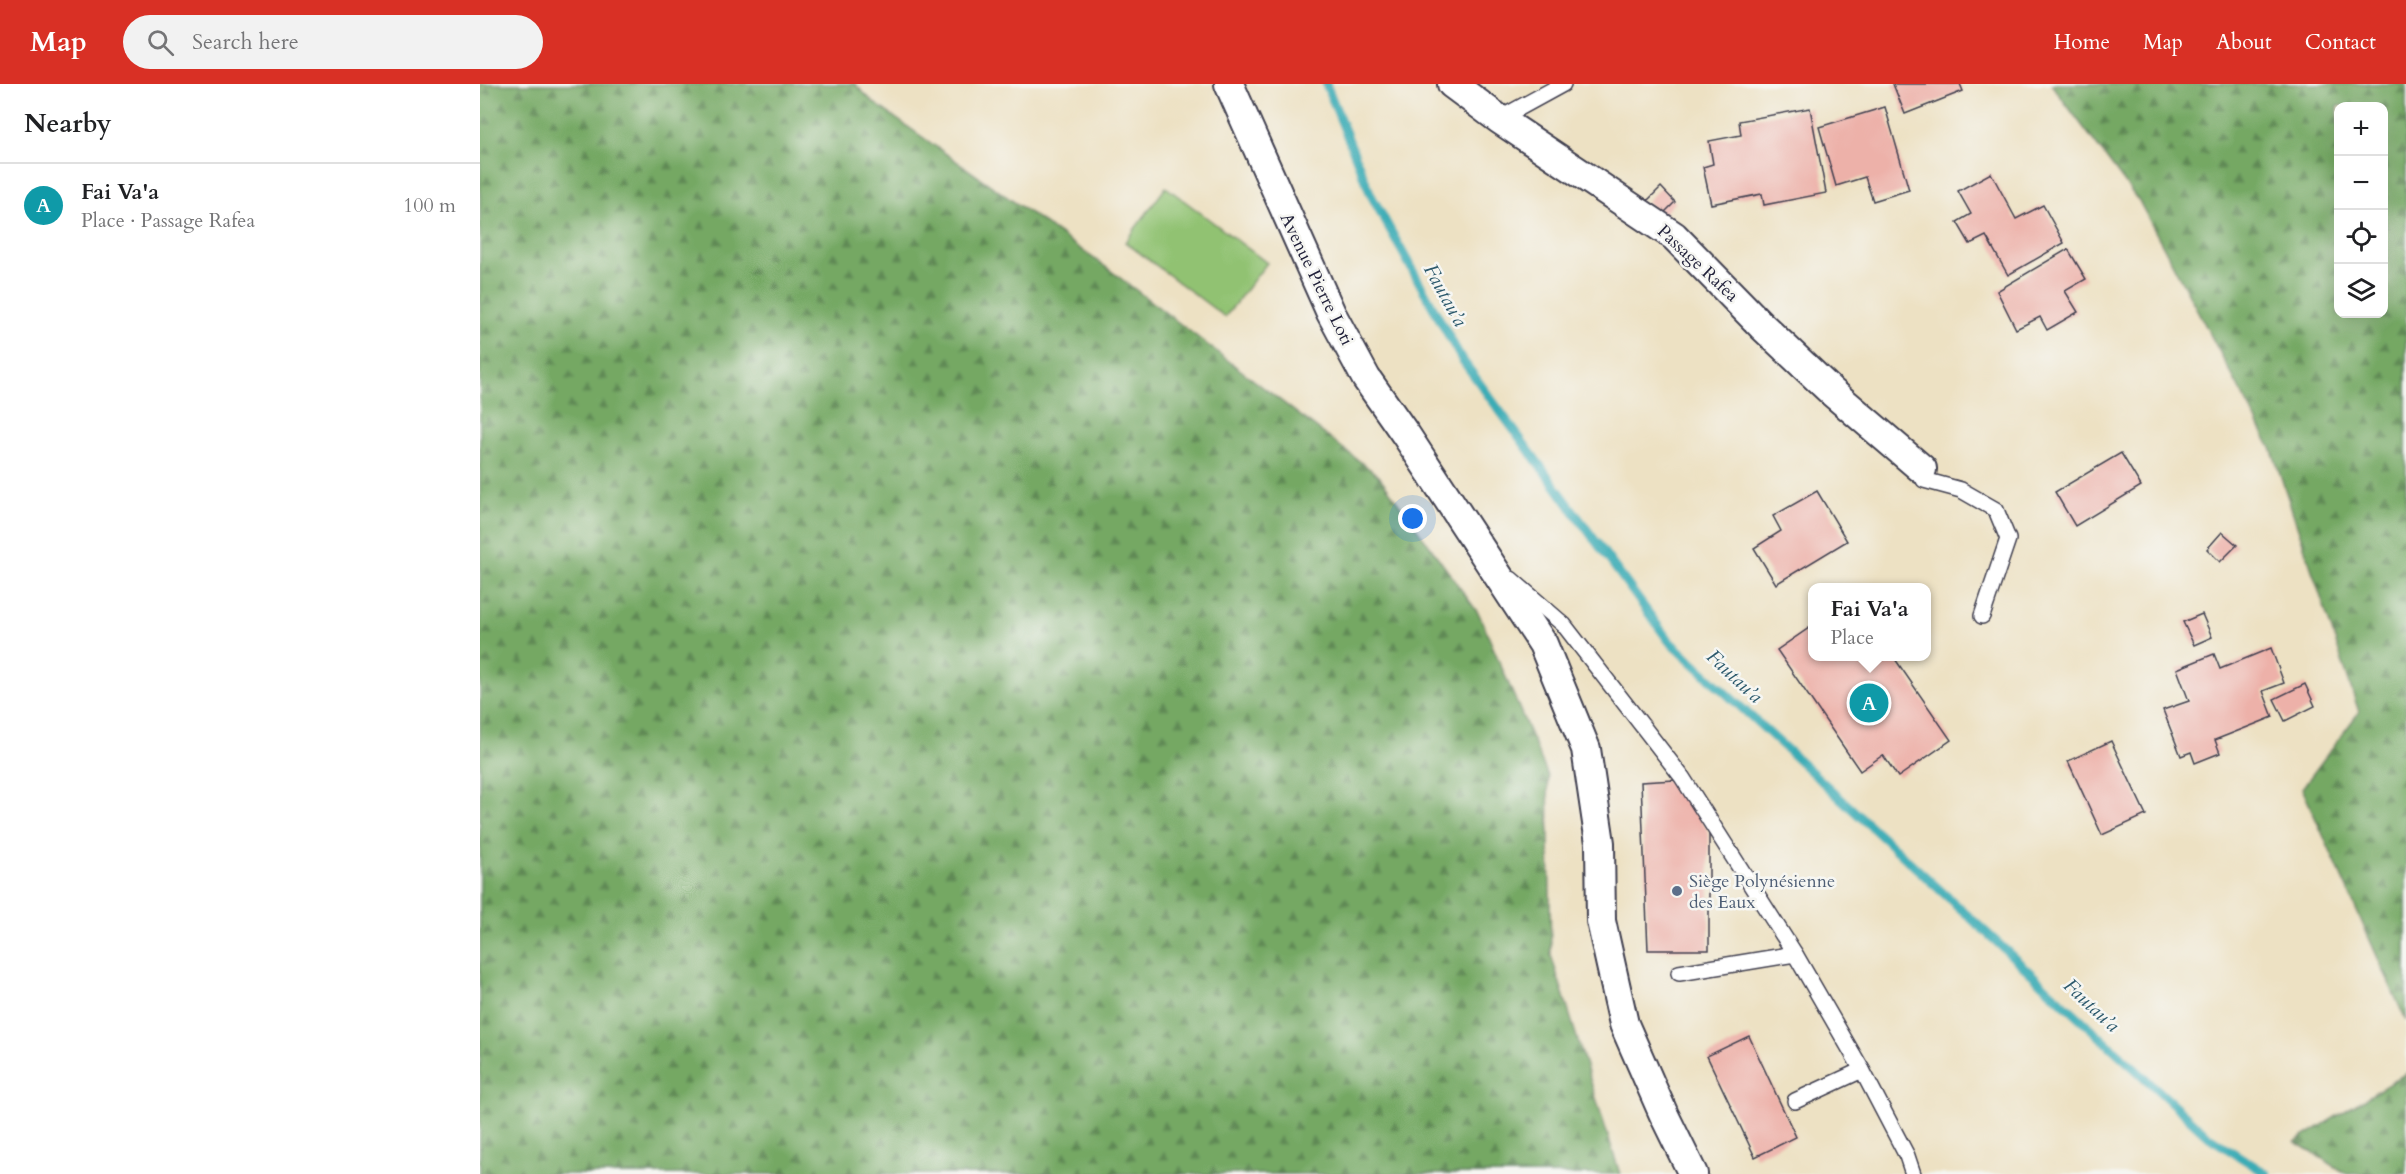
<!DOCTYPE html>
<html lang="en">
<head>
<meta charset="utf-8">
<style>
  :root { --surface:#fff; --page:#f2f2f2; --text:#202124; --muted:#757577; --line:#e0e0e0; --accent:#d93025 }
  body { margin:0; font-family:Cardo,serif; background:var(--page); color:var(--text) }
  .controls { position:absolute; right:18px; top:18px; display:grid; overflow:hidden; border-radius:12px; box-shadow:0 6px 24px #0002 }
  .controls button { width:54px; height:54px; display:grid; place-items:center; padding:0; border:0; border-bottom:2px solid var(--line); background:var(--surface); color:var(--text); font:30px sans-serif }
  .you { position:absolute; left:933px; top:435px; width:21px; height:21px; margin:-15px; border:4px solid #fff; border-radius:50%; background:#1a73e8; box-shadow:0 0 0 9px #1a73e833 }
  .badge { display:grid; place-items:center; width:39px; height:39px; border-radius:50%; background:var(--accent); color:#fff; font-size:20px; font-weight:700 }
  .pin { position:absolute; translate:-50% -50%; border:3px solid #fff; box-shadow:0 2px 6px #0006 }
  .popup { position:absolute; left:1328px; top:499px; width:123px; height:78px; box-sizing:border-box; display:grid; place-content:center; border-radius:12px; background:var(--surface); filter:drop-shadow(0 2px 4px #0005); font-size:20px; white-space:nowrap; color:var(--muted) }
  .popup b { font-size:22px; color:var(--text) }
  .popup::after { content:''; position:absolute; left:50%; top:100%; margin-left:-12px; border:12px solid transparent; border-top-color:var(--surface) }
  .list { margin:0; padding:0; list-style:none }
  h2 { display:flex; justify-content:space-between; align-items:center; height:78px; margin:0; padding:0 24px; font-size:26px }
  h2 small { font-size:20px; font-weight:400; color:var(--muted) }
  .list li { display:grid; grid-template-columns:39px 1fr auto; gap:18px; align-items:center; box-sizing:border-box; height:84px; padding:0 24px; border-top:2px solid var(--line) }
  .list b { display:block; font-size:22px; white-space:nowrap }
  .list p { margin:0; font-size:20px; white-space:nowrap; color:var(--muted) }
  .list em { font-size:20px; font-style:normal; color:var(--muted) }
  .icon { flex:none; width:33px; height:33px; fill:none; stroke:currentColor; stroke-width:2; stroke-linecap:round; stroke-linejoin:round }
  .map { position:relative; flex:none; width:1926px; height:1090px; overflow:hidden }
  header { display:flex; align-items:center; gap:36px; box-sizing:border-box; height:84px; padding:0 30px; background:var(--accent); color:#fff }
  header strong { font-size:28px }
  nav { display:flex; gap:33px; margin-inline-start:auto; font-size:21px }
  .search { width:420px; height:54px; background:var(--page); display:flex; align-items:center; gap:15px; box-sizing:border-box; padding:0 21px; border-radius:33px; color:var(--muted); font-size:22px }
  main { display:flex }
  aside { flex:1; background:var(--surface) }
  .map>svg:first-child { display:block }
  .green { fill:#91c272; stroke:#5a7256; stroke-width:1.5 }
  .forest { fill:url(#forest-firs); stroke:#4b6550; stroke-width:1.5; fill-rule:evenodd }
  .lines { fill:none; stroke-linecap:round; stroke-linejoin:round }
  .stream { stroke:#3bacb5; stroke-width:9 }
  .building { fill:#edb1a9 }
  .lane-casing { stroke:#403f4f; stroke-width:18 }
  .street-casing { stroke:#403f4f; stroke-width:32 }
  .lane { stroke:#fff; stroke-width:15 }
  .street { stroke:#fff; stroke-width:28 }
  .service-dot { fill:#5c6f8a; stroke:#f6f6f2; stroke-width:2 }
  .labels { text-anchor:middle; stroke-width:5; stroke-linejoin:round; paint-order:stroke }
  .street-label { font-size:18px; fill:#22223b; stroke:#f6f6f2 }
  .service-label { font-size:18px; fill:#4e5e75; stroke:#f6f6f2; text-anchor:start }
  .water-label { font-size:20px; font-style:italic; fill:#2c596c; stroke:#f6f6f2 }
</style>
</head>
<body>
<header>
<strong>Map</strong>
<div class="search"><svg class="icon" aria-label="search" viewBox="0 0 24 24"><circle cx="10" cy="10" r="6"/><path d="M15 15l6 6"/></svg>Search here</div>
<nav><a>Home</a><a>Map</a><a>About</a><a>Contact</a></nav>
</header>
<main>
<aside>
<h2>Nearby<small></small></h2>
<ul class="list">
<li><span class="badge" style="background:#0f9aa8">A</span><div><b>Fai Va'a</b><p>Place · Passage Rafea</p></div><em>100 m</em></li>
</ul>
</aside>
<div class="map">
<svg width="1926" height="1090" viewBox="0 0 1926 1090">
  <defs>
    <pattern id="forest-firs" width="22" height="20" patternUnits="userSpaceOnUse" patternTransform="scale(1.5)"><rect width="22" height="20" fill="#74a864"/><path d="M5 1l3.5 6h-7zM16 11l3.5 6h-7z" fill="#5f8854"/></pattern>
  </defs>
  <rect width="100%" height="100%" fill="#f6f6f2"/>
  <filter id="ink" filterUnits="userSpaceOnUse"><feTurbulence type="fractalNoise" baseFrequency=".0167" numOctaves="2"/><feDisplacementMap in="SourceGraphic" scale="12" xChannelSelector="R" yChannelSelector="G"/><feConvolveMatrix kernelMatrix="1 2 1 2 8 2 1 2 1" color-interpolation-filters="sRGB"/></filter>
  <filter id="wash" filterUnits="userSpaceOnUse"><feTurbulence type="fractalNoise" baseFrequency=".008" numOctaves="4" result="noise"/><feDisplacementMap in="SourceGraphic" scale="24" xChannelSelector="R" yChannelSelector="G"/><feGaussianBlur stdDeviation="1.35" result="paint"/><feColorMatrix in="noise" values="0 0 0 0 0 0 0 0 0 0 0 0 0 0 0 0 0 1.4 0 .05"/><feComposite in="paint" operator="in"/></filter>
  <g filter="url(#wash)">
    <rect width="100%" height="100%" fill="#ede1c3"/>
    <polygon class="green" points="686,103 787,179 745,233 645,158"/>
    <g class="forest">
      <polygon points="0,0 375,0 393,18 626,183 899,392 999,530 1068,692 1071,871 1140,1090 0,1090"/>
      <path d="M1571,0H1926V937L1822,704L1879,628L1792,366L1660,119ZM1858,22H1904V230H1858Z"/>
      <polygon points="1926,989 1926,1090 1867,1090 1815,1058"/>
    </g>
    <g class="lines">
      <polyline class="stream" points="846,0 891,111 981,274 1189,557 1729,1053 1787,1090"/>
    </g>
    <g id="blocks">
      <g class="building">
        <polygon points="1413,0 1480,0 1483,7 1425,30"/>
        <polygon points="1405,23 1429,106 1393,117 1385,93 1356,102 1339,43"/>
        <polygon points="1330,24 1346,109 1284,121 1282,110 1231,120 1223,83 1233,80 1229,57 1261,51 1259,37"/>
        <polygon points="1511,89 1536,135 1563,121 1584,159 1528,191 1506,152 1490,160 1477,138 1491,130 1478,107"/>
        <polygon points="1181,103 1195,118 1181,132 1167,117"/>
        <polygon points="1588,165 1606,195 1585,207 1598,228 1567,246 1560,233 1536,245 1517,207"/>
        <polygon points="1641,369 1661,402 1595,442 1575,408"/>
        <polygon points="1337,407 1367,457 1296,500 1274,464 1301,447 1293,432"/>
        <polygon points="1742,448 1757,461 1740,478 1727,465"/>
        <polygon points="1722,530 1732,553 1714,561 1703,538"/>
        <polygon points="1332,542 1332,572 1413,572 1471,656 1418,693 1403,671 1380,687 1297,566"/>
        <polygon points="1791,564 1804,599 1783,607 1793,633 1735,656 1740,669 1715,679 1711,668 1701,672 1683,626 1709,617 1697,585 1734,570 1740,585"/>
        <polygon points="1825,600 1835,622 1805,637 1794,615"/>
        <polygon points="1631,657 1666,731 1622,751 1588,677"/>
        <polygon points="1195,696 1229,748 1229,866 1168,866 1161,698"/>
        <polygon points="1269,952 1316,1053 1275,1073 1227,972"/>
      </g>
    </g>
  </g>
  <g filter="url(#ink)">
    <use href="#blocks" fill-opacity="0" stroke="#403f4f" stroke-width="1.5"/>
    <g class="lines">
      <g class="lane-casing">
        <g id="lane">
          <polyline points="1019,35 1083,0"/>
          <polyline points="1442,385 1444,396 1481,406 1516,426 1528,455 1502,532"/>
          <polyline points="1031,495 1084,541 1202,693 1315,870 1382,986 1427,1072 1433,1090"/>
          <polyline points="1199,889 1315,870"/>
          <polyline points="1315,1017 1382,986"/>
        </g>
      </g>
      <g class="street-casing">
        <g id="street">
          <polyline points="749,0 851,229 886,294 926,351 1063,560 1106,665 1120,759 1121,837 1144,940 1184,1031 1213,1090"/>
          <polyline points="972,0 1019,35 1194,152 1282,242 1352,308 1442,385"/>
        </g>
      </g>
      <use href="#lane" class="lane"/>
      <use href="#street" class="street"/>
    </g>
  </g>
  <circle class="service-dot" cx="1197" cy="807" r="6"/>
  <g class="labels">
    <g class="street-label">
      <text transform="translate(1218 179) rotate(43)" y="6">Passage Rafea</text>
      <text transform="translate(837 195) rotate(64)" y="6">Avenue Pierre Loti</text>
    </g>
    <g class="service-label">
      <text x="1209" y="803">Siège Polynésienne<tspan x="1209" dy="21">des Eaux</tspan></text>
    </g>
    <g class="water-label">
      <text transform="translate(966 211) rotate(61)" y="7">Fautau’a</text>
      <text transform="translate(1255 592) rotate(43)" y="7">Fautau’a</text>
      <text transform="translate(1612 921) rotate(43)" y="7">Fautau’a</text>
    </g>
  </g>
</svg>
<div class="controls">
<button>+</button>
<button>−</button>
<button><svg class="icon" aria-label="locate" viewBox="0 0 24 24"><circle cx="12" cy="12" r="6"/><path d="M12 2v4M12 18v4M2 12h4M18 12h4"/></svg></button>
<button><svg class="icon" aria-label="layers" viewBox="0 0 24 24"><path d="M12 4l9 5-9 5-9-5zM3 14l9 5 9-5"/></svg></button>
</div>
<div class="you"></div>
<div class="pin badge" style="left:1389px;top:619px;background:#0f9aa8">A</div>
<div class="popup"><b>Fai Va'a</b>Place</div>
</div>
</main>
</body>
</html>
